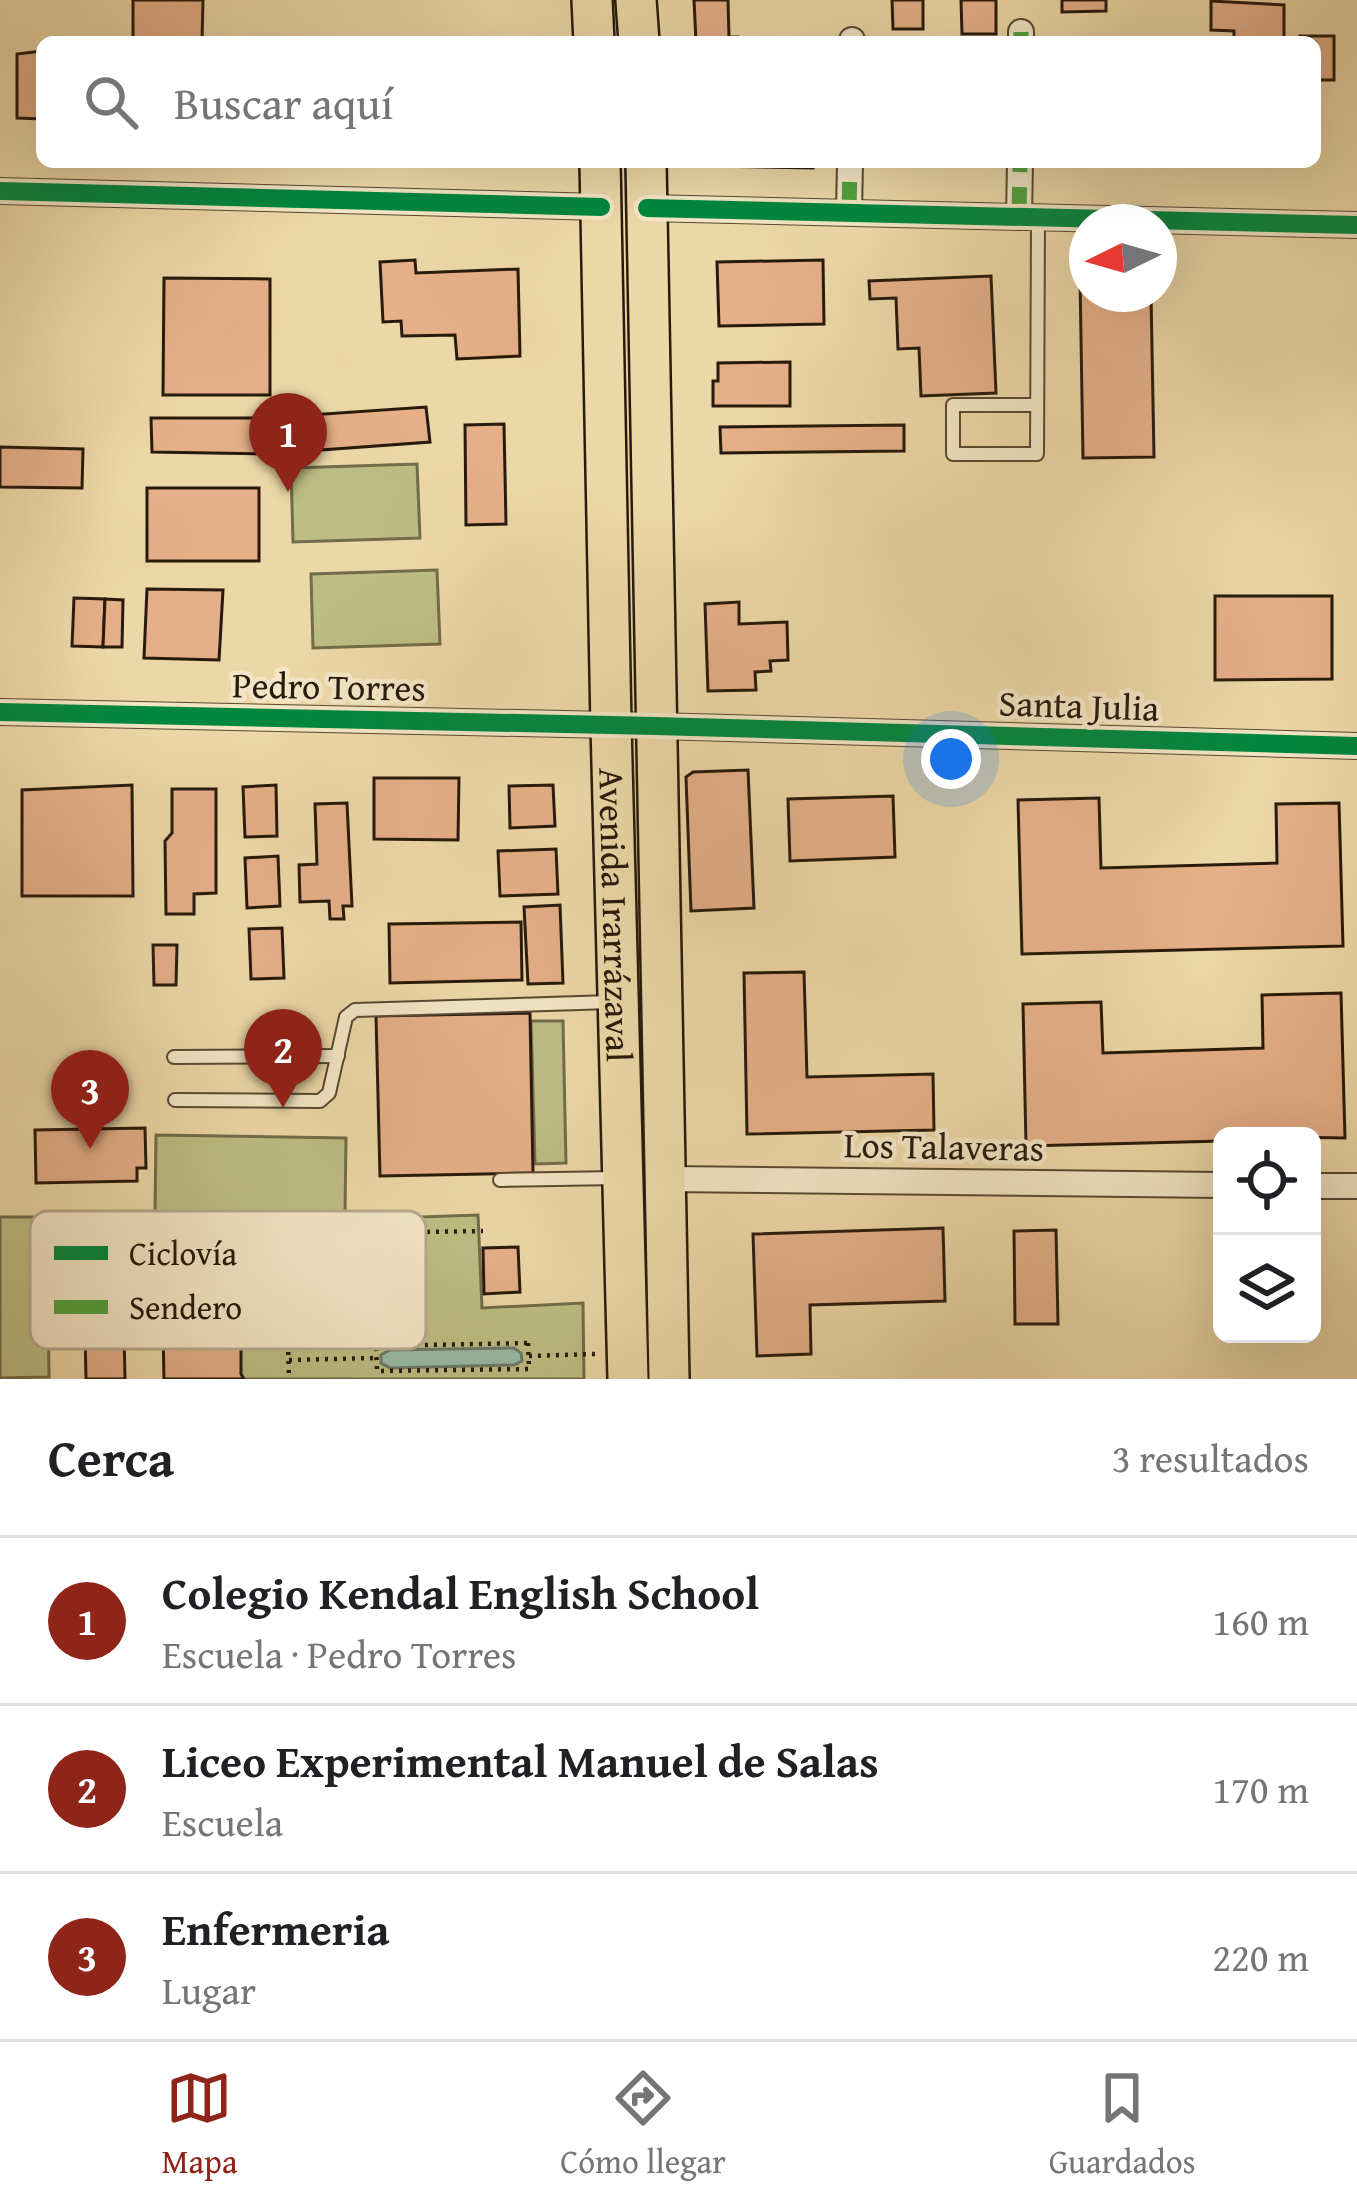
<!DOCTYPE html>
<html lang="es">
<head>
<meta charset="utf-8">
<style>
  :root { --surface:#fff; --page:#f2f2f2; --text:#202124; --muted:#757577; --line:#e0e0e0; --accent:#8f2418 }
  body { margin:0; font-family:"Gentium Book Plus",serif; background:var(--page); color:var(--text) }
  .controls { position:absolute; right:36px; bottom:36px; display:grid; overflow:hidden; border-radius:18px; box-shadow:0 12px 48px #0002 }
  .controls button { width:108px; height:108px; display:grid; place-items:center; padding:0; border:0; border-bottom:3px solid var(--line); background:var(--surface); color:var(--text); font:60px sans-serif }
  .compass { position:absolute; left:1069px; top:204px; width:108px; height:108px; border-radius:50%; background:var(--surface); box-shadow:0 12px 48px #0002; rotate:265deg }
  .you { position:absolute; left:951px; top:759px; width:42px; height:42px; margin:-30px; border:9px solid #fff; border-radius:50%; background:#1a73e8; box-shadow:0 0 0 18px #1a73e833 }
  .badge { display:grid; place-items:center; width:78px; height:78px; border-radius:50%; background:var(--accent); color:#fff; font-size:39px; font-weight:700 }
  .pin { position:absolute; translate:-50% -99px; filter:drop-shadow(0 3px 6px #0008) }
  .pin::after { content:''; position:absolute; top:63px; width:42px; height:36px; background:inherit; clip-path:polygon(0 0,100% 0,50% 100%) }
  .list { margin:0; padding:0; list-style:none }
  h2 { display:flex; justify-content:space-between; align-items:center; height:156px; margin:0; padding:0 48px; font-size:51px }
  h2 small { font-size:39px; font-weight:400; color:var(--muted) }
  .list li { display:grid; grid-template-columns:78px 1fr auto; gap:36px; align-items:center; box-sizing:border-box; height:168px; padding:0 48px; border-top:3px solid var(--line) }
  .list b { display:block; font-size:45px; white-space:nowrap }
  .list p { margin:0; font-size:39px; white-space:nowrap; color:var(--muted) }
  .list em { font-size:39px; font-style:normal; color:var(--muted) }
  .icon { flex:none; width:66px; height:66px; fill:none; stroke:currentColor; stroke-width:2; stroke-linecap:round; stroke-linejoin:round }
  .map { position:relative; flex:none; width:1357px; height:1379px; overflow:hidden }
  .search { position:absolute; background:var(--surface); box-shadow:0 12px 48px #0002; left:36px; right:36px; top:36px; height:132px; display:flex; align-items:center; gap:30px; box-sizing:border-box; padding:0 42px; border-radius:18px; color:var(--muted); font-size:45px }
  .sheet { height:660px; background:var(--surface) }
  nav { display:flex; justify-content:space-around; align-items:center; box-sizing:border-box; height:168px; border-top:3px solid var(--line); background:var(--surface); font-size:33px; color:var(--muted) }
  nav a { display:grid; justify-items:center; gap:6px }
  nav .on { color:var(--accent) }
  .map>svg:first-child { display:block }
  .green { fill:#bcbd83; stroke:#726c48; stroke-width:3 }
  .water { fill:#99baa7; stroke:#6c7a69; stroke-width:3 }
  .building { fill:#e5af88; stroke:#281a0c; stroke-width:3 }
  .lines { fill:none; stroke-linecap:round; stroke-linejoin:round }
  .service-casing { stroke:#594932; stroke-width:16 }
  .minor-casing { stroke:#594932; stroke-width:28 }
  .primary-casing { stroke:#281a0c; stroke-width:44 }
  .path { stroke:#281a0c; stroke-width:4.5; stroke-dasharray:3 6; stroke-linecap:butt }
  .service { stroke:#f3e5c5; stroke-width:12 }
  .minor { stroke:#f3e5c5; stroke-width:24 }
  .primary { stroke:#ecd7a6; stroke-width:39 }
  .quiet { stroke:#51a13e; stroke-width:15; stroke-dasharray:30 15; stroke-linecap:butt }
  .cycleway-casing { stroke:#f3e5c5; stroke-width:26 }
  .cycleway { stroke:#00873e; stroke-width:18 }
  .labels { text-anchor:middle; stroke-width:9; stroke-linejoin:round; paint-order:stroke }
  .street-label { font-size:36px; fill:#281a0c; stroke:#f3e5c5 }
  .key { fill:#f3e5c5; stroke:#b6a88e; stroke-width:3 }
  .key-label { font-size:33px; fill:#281a0c }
</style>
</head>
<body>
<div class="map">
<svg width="1357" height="1379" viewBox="0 0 1357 1379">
  <rect width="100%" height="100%" fill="#ecd7a6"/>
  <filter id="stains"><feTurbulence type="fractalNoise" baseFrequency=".00167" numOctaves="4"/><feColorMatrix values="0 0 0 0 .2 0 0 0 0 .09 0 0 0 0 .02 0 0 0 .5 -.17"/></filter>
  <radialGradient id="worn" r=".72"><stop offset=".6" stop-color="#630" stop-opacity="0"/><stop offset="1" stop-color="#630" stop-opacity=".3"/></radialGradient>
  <g class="green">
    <polygon points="417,464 420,538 293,542 291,468"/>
    <polygon points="437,570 440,644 313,648 311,574"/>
    <polygon points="563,1021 566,1163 535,1164 531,1021"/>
    <polygon points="156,1135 346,1138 345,1215 155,1212"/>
    <polygon points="478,1215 482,1308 583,1303 584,1379 180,1379 176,1225"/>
    <polygon points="0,1217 47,1217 49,1377 0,1378"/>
  </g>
  <polygon class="water" points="514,1348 521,1353 522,1361 514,1365 390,1368 381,1363 381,1355 390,1350"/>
  <g class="building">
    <polygon points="133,0 203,0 202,42 127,42 133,41"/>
    <polygon points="694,0 728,0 729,37 738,37 738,42 696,42"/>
    <polygon points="892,0 923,0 923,29 893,29"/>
    <polygon points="961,0 996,0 996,34 962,34"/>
    <polygon points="1062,0 1106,0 1106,11 1062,12"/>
    <polygon points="1211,1 1284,5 1284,39 1234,38 1234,31 1211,30"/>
    <polygon points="1300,36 1334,36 1334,80 1315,80 1315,42 1300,42"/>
    <polygon points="42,51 42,119 17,118 17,54"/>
    <polygon points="711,162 813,162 813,168 711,166"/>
    <polygon points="415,260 416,273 518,269 520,356 457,359 455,335 402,336 401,321 383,322 380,262"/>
    <polygon points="823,260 824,324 719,326 717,262"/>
    <polygon points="991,276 996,393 921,396 919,348 898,349 896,298 870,299 869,281"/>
    <polygon points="1080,277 1087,277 1087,294 1151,294 1154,457 1083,458"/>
    <polygon points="164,278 270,279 270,395 163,395"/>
    <polygon points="790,362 790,406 713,406 713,381 718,381 718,363"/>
    <polygon points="426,407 430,442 266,454 152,452 151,418 266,418"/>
    <polygon points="504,424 506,524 466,525 465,425"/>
    <polygon points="904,425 904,451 721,453 720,427"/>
    <polygon points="0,447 83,449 82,488 0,487"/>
    <rect x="147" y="488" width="112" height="73"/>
    <polygon points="147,589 223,590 219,660 144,658"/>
    <polygon points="1215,596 1332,596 1332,679 1215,680"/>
    <polygon points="74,598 105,599 103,647 72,646"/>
    <polygon points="105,599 123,600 122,647 103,647"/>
    <polygon points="739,602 739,624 787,622 788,660 770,661 771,671 755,672 756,690 708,691 705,604"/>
    <polygon points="748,770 754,908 691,911 686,777 693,772"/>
    <polygon points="374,778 459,778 458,840 374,839"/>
    <polygon points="132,785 133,896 22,896 22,790"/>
    <polygon points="276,785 277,836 245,837 243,787"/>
    <polygon points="553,785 555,826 510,828 509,786"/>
    <polygon points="172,789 216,789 216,893 194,894 194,914 166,914 165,841 172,833"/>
    <polygon points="893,796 895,857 790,861 788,799"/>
    <polygon points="1099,798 1101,868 1277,863 1276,804 1339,803 1343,946 1022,954 1018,800"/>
    <polygon points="347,803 352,906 343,906 344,919 330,919 329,901 300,902 299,865 317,864 315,804"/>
    <polygon points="556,849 558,894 500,896 498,851"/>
    <polygon points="278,856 280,906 247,908 245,858"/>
    <polygon points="560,905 563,983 528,984 524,907"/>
    <polygon points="521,922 522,980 390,983 389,924"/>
    <polygon points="282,928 284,978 251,979 249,929"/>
    <polygon points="153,945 177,945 176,985 154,985"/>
    <polygon points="804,972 807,1077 933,1074 934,1130 747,1134 744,973"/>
    <polygon points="1341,993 1345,1138 1222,1136 1222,1141 1026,1146 1023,1004 1101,1002 1103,1053 1263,1048 1262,995"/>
    <polygon points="530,1013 533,1173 380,1176 376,1016"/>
    <polygon points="145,1128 146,1168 137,1168 137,1181 36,1183 35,1130"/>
    <polygon points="943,1228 945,1301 810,1305 811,1354 757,1356 753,1234"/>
    <polygon points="1056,1230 1058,1324 1015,1324 1014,1231"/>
    <polygon points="518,1247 520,1292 484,1294 483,1248"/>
    <polygon points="220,1259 235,1276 237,1316 241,1316 241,1374 244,1379 164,1379 163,1331 124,1332 125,1379 86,1379 85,1332 68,1332 67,1287 184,1282 183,1261"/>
  </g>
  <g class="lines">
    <g class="service-casing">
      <g id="service">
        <polyline points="1037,405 953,405 953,454 1037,454 1038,218"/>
        <polyline points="174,1057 338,1056"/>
        <polyline points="175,1100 320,1101 329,1093 346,1017 355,1010 611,1002"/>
        <polyline points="500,1180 619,1178"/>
      </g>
    </g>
    <g class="minor-casing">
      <g id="minor">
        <polyline points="852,42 852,40"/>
        <polyline points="1021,42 1021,32"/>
        <polyline points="0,191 601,207"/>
        <polyline points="647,208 1357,225"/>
        <polyline points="849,212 850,162"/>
        <polyline points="1019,217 1020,162"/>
        <polyline points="0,712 656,726 1357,746"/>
        <polyline points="665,1179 1222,1185"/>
        <polyline points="1312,1186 1357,1186"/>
      </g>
    </g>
    <g class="primary-casing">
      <g id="primary">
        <polyline points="592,0 594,42"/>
        <polyline points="636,0 639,42"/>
        <path id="s1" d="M600,162L611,725L628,1379"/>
        <polyline points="646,162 669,1379"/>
      </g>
    </g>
    <g class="path">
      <polyline points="285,1235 289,1379"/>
      <polyline points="175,1236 483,1231"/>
      <polygon points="528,1343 529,1369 377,1371 376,1346"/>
      <polyline points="529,1356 595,1354"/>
      <polyline points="289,1360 377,1358"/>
    </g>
    <use href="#service" class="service"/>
    <use href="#minor" class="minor"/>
    <use href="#primary" class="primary"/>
    <g class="quiet">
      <polyline points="852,42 852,40"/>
      <polyline points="1021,42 1021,32"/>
      <polyline points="849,212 850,162"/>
      <polyline points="1019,217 1020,162"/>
    </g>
    <g class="cycleway-casing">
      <g id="cycleway">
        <polyline points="0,191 601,207"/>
        <polyline points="647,208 1357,225"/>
        <polyline points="0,712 656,726 1357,746"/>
      </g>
    </g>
    <use href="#cycleway" class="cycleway"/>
  </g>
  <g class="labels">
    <g class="street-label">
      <text transform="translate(329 686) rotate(1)" y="13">Pedro Torres</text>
      <text transform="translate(1079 705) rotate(2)" y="13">Santa Julia</text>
      <text dy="13" stroke="none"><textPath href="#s1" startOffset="753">Avenida Irarrázaval</textPath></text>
      <text transform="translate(944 1146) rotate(1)" y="13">Los Talaveras</text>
    </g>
  </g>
  <rect x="30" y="1211" width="396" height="138" rx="18" class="key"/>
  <rect x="54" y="1246" width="54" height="14" fill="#00873e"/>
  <rect x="54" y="1300" width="54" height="14" fill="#51a13e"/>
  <g class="key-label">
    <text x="129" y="1265">Ciclovía</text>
    <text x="129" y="1319">Sendero</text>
  </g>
  <rect width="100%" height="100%" filter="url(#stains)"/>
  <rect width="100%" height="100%" fill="url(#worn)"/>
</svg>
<div class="controls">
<button><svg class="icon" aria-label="locate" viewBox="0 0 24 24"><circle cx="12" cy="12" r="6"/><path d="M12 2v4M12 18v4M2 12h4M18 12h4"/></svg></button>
<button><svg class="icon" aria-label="layers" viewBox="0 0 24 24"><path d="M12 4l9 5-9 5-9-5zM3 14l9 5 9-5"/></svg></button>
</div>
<svg class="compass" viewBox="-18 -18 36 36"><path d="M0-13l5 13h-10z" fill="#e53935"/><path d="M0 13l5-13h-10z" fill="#757577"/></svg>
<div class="you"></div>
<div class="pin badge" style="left:288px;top:492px">1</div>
<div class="pin badge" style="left:283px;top:1108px">2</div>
<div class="pin badge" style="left:90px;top:1149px">3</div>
<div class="search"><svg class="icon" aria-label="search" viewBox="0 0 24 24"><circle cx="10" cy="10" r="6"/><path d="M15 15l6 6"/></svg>Buscar aquí</div>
</div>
<section class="sheet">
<h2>Cerca<small>3 resultados</small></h2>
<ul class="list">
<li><span class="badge">1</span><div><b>Colegio Kendal English School</b><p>Escuela · Pedro Torres</p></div><em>160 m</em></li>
<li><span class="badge">2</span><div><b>Liceo Experimental Manuel de Salas</b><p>Escuela</p></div><em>170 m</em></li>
<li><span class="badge">3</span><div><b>Enfermeria</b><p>Lugar</p></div><em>220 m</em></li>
</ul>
</section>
<nav>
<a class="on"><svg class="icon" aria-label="map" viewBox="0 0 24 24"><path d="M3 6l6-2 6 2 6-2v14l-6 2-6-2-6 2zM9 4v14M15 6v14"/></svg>Mapa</a>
<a><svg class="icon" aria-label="directions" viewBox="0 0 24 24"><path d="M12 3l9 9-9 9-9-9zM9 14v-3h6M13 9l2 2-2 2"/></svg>Cómo llegar</a>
<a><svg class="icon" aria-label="saved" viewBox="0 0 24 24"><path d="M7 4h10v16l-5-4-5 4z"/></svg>Guardados</a>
</nav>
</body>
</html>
